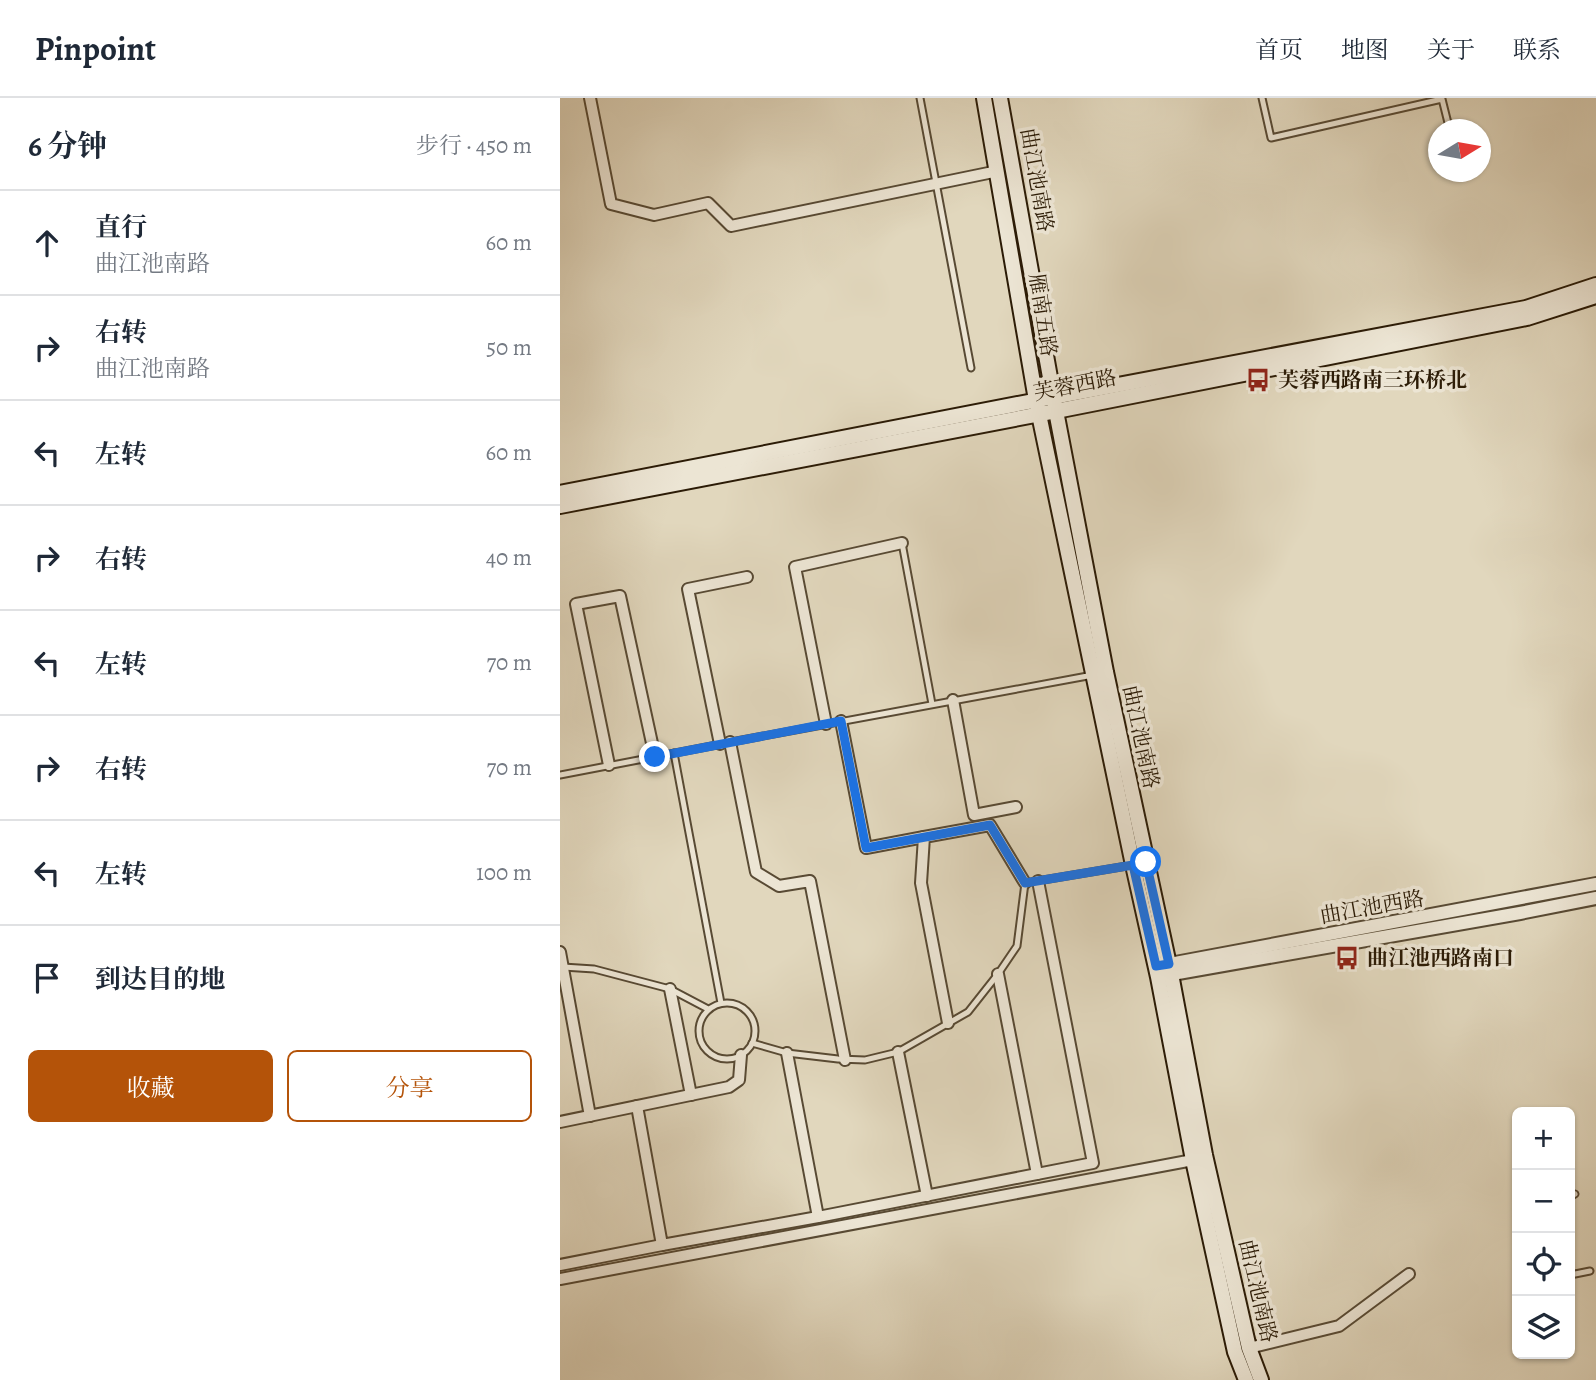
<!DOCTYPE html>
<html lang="zh">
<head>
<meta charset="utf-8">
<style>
  :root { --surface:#fff; --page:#f2f2f3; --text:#1f2937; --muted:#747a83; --line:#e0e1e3; --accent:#b45309 }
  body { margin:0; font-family:Alegreya,"Noto Serif SC",serif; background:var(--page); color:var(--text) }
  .controls { position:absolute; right:21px; bottom:21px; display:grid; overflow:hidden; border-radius:10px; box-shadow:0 2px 5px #0004 }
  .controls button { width:63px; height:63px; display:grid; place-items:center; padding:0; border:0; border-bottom:2px solid var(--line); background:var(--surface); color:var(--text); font:35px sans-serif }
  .compass { position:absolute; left:868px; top:21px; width:63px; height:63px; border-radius:50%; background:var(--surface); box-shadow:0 2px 5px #0004; rotate:79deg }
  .stop { position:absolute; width:21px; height:21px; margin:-16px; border:5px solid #1a73e8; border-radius:50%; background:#fff }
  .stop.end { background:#1a73e8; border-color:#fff; box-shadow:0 2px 7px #0008 }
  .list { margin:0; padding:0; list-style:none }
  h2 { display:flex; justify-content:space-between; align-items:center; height:91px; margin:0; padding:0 28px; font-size:30px }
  h2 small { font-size:23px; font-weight:400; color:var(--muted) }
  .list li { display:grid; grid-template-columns:46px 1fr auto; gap:21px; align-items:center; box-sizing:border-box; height:105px; padding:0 28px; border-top:2px solid var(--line) }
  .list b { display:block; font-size:26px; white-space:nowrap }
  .list p { margin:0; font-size:23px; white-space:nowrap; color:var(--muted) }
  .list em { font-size:23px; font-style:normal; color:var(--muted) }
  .actions { display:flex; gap:14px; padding:21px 28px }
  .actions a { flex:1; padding:16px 0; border:2px solid var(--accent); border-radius:10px; text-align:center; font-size:24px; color:var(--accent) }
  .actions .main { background:var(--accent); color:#fff }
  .icon { flex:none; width:38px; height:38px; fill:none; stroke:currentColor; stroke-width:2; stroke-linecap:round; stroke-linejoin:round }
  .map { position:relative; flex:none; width:1036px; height:1282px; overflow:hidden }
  header { display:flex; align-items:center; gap:42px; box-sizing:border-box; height:98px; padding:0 35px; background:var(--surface); border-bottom:2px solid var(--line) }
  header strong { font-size:33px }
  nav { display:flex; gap:38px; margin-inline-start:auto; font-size:24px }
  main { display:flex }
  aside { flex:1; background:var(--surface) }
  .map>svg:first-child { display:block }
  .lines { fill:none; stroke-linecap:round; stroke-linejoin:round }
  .service-casing { stroke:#584a34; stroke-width:9 }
  .minor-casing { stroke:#584a34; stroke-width:14 }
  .tertiary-casing { stroke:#584a34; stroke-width:16 }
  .secondary-casing { stroke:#2b1b06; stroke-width:18 }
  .service { stroke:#ece5d4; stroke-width:5 }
  .minor { stroke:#ece5d4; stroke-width:10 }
  .tertiary { stroke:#ece5d4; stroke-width:12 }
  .secondary { stroke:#ece5d4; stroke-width:14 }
  .route { stroke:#1a73e8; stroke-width:9 }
  .labels { text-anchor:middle; stroke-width:7; stroke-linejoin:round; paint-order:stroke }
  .street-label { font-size:21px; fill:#2b1b06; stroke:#ece5d4 }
  .poi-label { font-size:21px; font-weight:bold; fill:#2b1b06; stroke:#ece5d4; text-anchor:start }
</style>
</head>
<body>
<header>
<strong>Pinpoint</strong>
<nav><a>首页</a><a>地图</a><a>关于</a><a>联系</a></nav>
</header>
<main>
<aside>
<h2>6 分钟<small>步行 · 450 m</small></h2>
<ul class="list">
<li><svg class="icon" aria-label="ahead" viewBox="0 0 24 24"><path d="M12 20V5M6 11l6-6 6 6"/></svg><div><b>直行</b><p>曲江池南路</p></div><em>60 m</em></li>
<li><svg class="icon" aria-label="right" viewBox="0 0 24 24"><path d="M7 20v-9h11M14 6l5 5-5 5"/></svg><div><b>右转</b><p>曲江池南路</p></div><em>50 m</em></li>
<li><svg class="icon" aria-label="left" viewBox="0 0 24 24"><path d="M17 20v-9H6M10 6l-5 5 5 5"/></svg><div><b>左转</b></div><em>60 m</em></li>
<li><svg class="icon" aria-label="right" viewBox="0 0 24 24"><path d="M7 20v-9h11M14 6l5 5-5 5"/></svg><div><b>右转</b></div><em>40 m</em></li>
<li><svg class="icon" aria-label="left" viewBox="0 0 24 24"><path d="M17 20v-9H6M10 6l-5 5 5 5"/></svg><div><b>左转</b></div><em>70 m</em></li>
<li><svg class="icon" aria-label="right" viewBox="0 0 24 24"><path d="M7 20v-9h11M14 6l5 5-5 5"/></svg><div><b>右转</b></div><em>70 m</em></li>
<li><svg class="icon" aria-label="left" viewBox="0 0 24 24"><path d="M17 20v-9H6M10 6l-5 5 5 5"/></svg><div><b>左转</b></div><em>100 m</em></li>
<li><svg class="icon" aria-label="arrive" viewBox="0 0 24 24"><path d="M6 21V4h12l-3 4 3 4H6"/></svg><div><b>到达目的地</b></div></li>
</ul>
<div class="actions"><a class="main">收藏</a><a>分享</a></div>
</aside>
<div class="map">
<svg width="1036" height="1282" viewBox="0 0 1036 1282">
  <rect width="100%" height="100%" fill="#e1d7bd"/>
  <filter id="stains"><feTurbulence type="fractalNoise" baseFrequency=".00286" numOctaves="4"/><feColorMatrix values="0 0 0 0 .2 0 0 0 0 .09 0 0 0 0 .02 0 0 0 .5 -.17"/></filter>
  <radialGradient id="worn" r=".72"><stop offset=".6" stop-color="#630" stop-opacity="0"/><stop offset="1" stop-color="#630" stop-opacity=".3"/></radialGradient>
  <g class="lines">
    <g class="service-casing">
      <g id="service">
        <polyline points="360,0 411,270"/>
        <polyline points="702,0 711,40 882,1 889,29"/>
        <polyline points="342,445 372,606"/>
        <polyline points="171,644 533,577"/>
        <polyline points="114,655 161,905"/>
        <polyline points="0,677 162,646"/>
        <polyline points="3,869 34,871 110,891 148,911"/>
        <circle cx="167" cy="933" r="28"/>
        <polyline points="192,945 227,955 278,961 305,962 338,954 408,914 438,876 457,848 465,785 573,767"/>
        <polyline points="1010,1099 1015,1096"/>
        <polyline points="1010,1177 1030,1173"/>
      </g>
    </g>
    <g class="minor-casing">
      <g id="minor">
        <polyline points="30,0 51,106 94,117 148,105 171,128 438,73"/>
        <polyline points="393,602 414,717 456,709"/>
        <polyline points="281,623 306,750 364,739"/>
        <polyline points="266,626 235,469 342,445"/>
        <polyline points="170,644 196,774 219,788 250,783 285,962"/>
        <polyline points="160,646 128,491 187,479"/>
        <polyline points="49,667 16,506 60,498 95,659"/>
        <polyline points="0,854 30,1018"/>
        <polyline points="438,876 477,1076"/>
        <polyline points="110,891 131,997"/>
        <polyline points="388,925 361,785 364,739 430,727 465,785"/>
        <polyline points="338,954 367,1098"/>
        <polyline points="227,955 258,1119 533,1065 478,783"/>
        <polyline points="77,1008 102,1147 258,1119"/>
        <polyline points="0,1024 169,989 179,982 181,957"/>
        <polyline points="0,1167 102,1147"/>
        <polyline points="0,1181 633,1062"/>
        <polyline points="689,1250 779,1228 849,1176"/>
      </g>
    </g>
    <g class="tertiary-casing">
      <g id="tertiary">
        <polyline points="599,868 1036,786"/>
        <polyline points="601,878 960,815 1036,800"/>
      </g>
    </g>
    <g class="secondary-casing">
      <g id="secondary">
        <polyline points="424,0 476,302 573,767 598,879 633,1062 675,1254 686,1282"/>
        <polyline points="440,0 496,313 546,574 611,876 645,1057 689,1250 701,1282"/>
        <polyline points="0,395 494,299 966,210 1036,187"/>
        <polyline points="0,408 496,313 967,220 1036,198"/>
      </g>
    </g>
    <use href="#service" class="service"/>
    <use href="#minor" class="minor"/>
    <use href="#tertiary" class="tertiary"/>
    <use href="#secondary" class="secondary"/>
  </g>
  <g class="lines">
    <polyline class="route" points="95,659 281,623 306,750 430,727 465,785 573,767 596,868 609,866 586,764"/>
  </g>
  <defs>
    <g id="bus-bare" transform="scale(1.89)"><path d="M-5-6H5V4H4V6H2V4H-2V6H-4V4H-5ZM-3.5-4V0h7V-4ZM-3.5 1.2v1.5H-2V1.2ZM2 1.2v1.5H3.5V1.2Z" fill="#8f2418" stroke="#ece5d4" stroke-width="2.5" paint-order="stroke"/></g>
  </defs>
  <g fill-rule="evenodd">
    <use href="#bus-bare" x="698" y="282"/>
    <use href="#bus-bare" x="787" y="860"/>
  </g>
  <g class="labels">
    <g class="street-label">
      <text transform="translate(477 82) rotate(80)" y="7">曲江池南路</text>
      <text transform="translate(483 217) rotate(81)" y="7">雁南五路</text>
      <text transform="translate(515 287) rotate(-11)" y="7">芙蓉西路</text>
      <text transform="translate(581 639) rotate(78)" y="7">曲江池南路</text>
      <text transform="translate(812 809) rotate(-10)" y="7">曲江池西路</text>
      <text transform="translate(698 1193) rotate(77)" y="7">曲江池南路</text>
    </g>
    <g class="poi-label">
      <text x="718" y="289">芙蓉西路南三环桥北</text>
      <text x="807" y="867">曲江池西路南口</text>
    </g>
  </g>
  <rect width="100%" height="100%" filter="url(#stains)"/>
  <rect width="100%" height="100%" fill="url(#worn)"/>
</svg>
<div class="controls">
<button>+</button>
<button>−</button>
<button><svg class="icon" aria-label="locate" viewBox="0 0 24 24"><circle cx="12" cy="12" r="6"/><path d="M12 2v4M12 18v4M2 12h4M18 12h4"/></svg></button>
<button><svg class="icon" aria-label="layers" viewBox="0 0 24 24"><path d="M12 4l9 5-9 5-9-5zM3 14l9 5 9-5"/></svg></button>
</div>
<svg class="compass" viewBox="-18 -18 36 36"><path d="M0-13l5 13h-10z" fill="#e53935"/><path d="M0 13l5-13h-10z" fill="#747a83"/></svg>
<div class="stop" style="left:586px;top:764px"></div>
<div class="stop end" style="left:95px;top:659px"></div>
</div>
</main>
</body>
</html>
